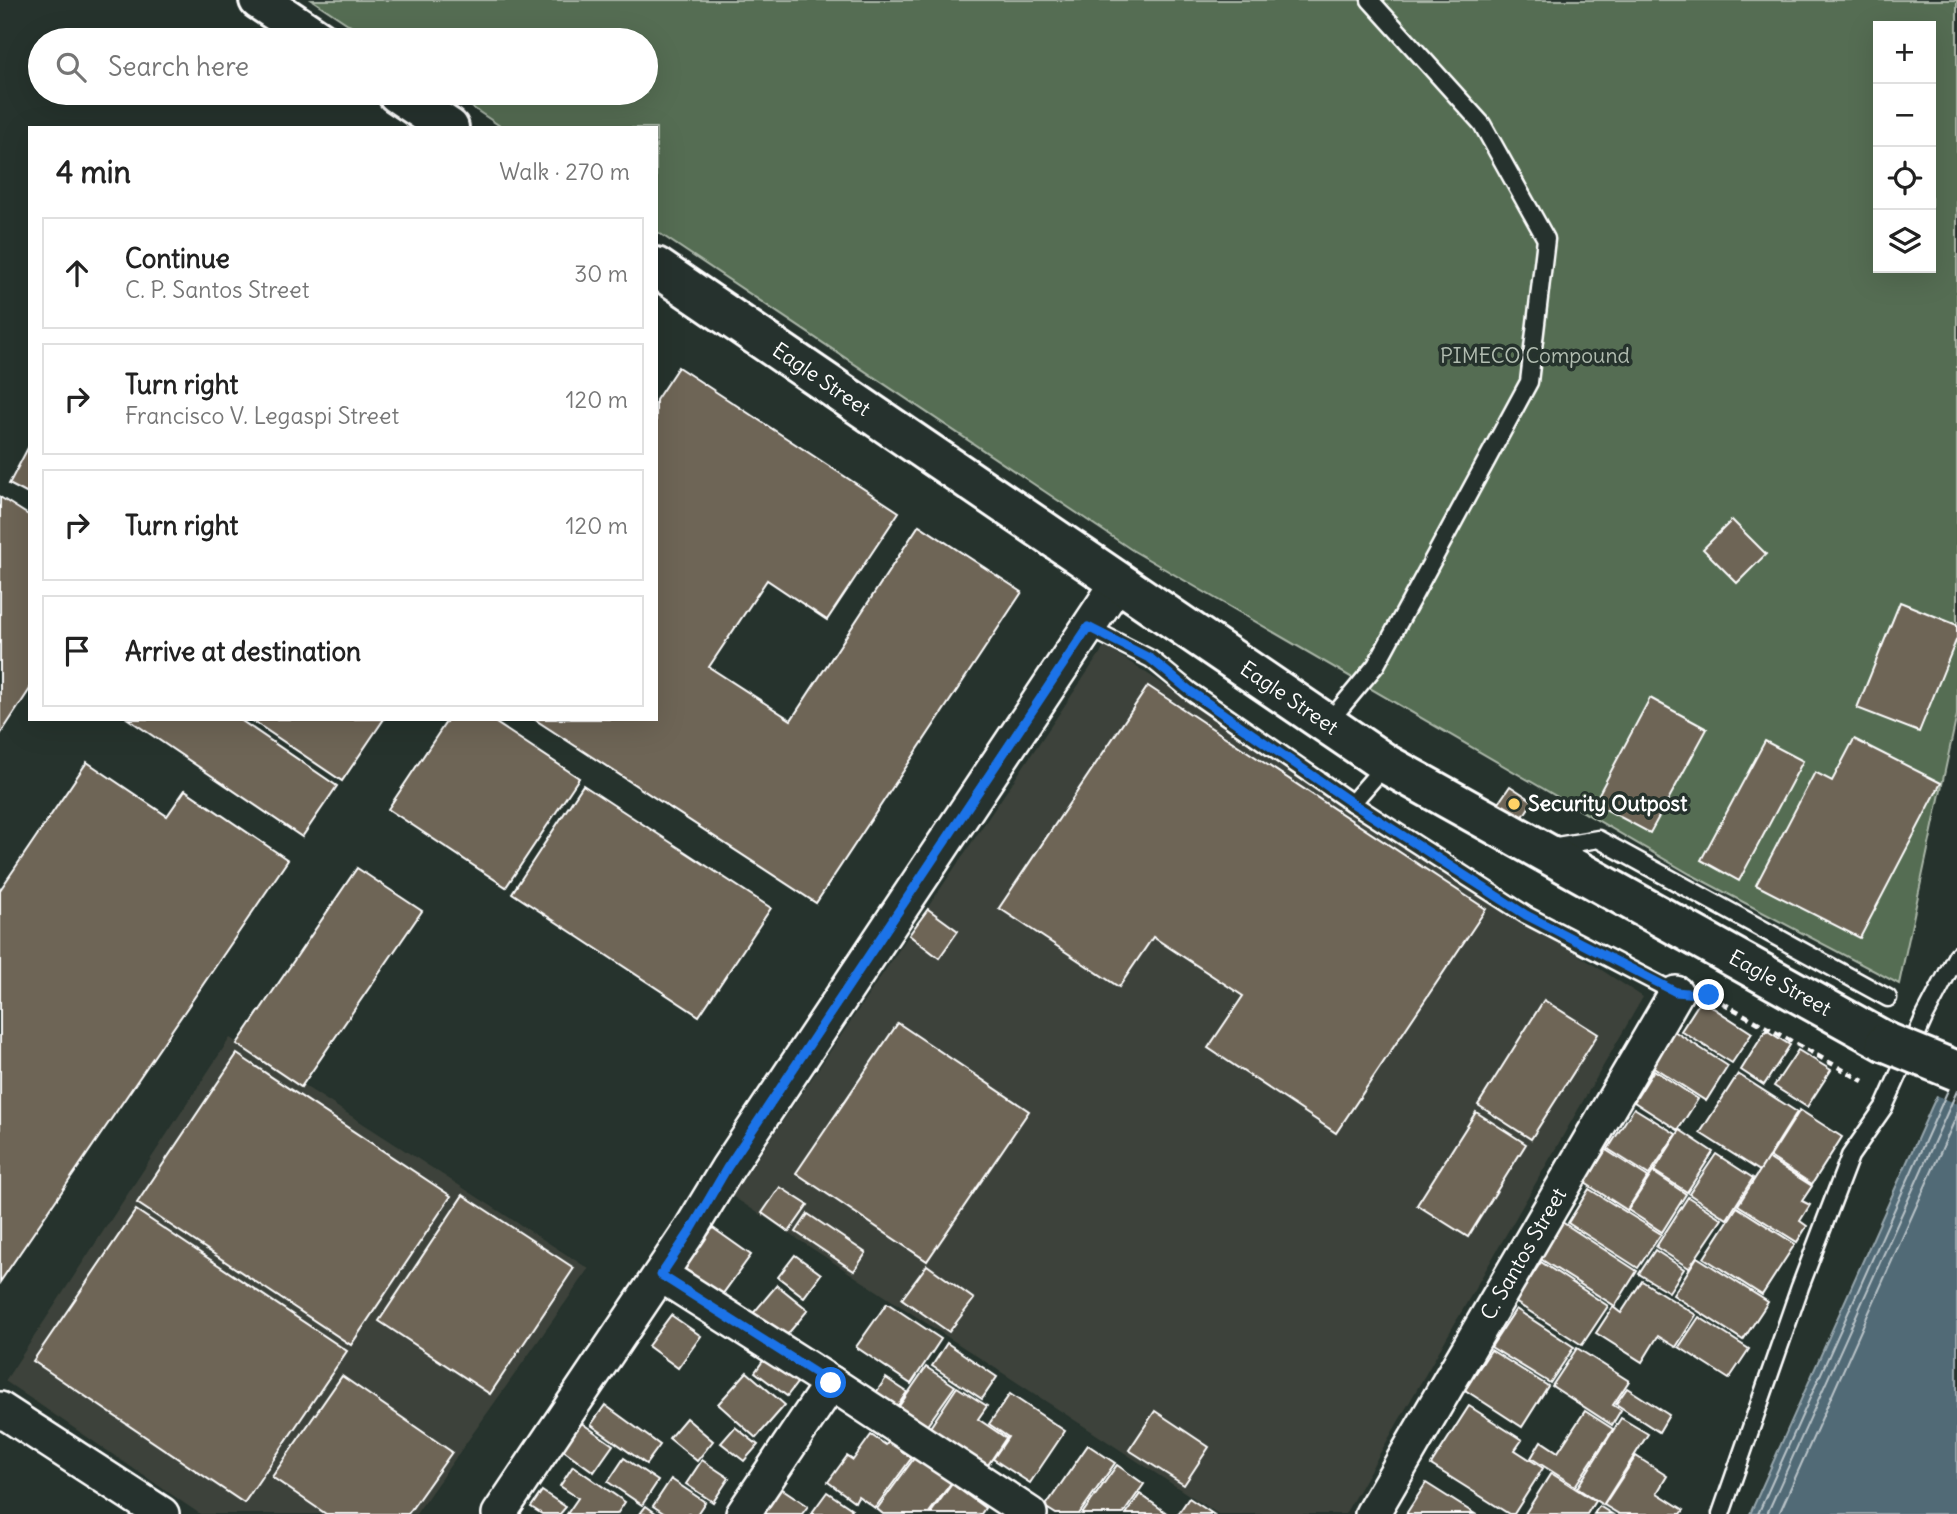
<!DOCTYPE html>
<html lang="en">
<head>
<meta charset="utf-8">
<style>
  :root { --surface:#fff; --page:#f6f6f6; --text:#222; --muted:#767676; --line:#e0e0e0 }
  body { margin:0; font-family:Delius,sans-serif; background:var(--page); color:var(--text) }
  .controls { position:absolute; right:21px; top:21px; display:grid; overflow:hidden; border-radius:0px; box-shadow:0 7px 28px #0002 }
  .controls button { width:63px; height:63px; display:grid; place-items:center; padding:0; border:0; border-bottom:2px solid var(--line); background:var(--surface); color:var(--text); font:35px sans-serif }
  .stop { position:absolute; width:21px; height:21px; margin:-16px; border:5px solid #1a73e8; border-radius:50%; background:#fff }
  .stop.end { background:#1a73e8; border-color:#fff; box-shadow:0 2px 7px #0008 }
  .list { margin:0; padding:0; list-style:none }
  h2 { display:flex; justify-content:space-between; align-items:center; height:91px; margin:0; padding:0 28px; font-size:30px }
  h2 small { font-size:23px; font-weight:400; color:var(--muted) }
  .list li { display:grid; grid-template-columns:46px 1fr auto; gap:21px; align-items:center; box-sizing:border-box; height:112px; margin:0 14px 14px; padding:0 14px; border:2px solid var(--line); border-radius:0px }
  .list b { display:block; font-size:26px; white-space:nowrap }
  .list p { margin:0; font-size:23px; white-space:nowrap; color:var(--muted) }
  .list em { font-size:23px; font-style:normal; color:var(--muted) }
  .icon { flex:none; width:38px; height:38px; fill:none; stroke:currentColor; stroke-width:2; stroke-linecap:round; stroke-linejoin:round }
  .map { position:relative; flex:none; width:1957px; height:1514px; overflow:hidden }
  .search { position:absolute; background:var(--surface); box-shadow:0 7px 28px #0002; left:28px; top:28px; width:630px; height:77px; display:flex; align-items:center; gap:18px; box-sizing:border-box; padding:0 24px; border-radius:38px; color:var(--muted); font-size:26px }
  .panel { position:absolute; background:var(--surface); box-shadow:0 7px 28px #0002; left:28px; top:126px; width:630px; height:595px; border-radius:0px }
  .map>svg:first-child { display:block }
  .built { fill:#3c423a }
  .green { fill:#556d52; stroke:#aab6a8; stroke-width:2; fill-rule:evenodd }
  .water { fill:#516a76; stroke:#97a6ad; stroke-width:2 }
  .pier { fill:#26332d }
  .lines { fill:none; stroke-linecap:round; stroke-linejoin:round }
  .shore { stroke:#b9c3c8; stroke-width:2 }
  .building { fill:#6e6557; stroke:#fff; stroke-width:2 }
  .lane-casing { stroke:#fff; stroke-width:21 }
  .street-casing { stroke:#fff; stroke-width:38 }
  .secondary-casing { stroke:#fff; stroke-width:44 }
  .path { stroke:#fff; stroke-width:4.5; stroke-dasharray:7 5; stroke-linecap:butt }
  .lane { stroke:#26332d; stroke-width:16 }
  .street { stroke:#26332d; stroke-width:33 }
  .secondary { stroke:#26332d; stroke-width:38 }
  .secondary-bridge-casing { stroke:#fff; stroke-width:44; stroke-linecap:butt }
  .secondary-bridge { stroke:#26332d; stroke-width:38 }
  .route { stroke:#1a73e8; stroke-width:9 }
  .poi-dot { fill:#ffd166; stroke:#26332d; stroke-width:2.5 }
  .labels { text-anchor:middle; stroke-width:7; stroke-linejoin:round; paint-order:stroke }
  .park-label { font-size:21px; fill:#b2bdb1; stroke:#26332d }
  .street-label { font-size:21px; fill:#fff; stroke:#26332d }
  .poi-label { font-size:21px; font-weight:bold; fill:#fff; stroke:#26332d; text-anchor:start }
</style>
</head>
<body>
<div class="map">
<svg width="1957" height="1514" viewBox="0 0 1957 1514">
  <rect width="100%" height="100%" fill="#26332d"/>
  <filter id="ink" filterUnits="userSpaceOnUse"><feTurbulence type="fractalNoise" baseFrequency=".0143" numOctaves="2"/><feDisplacementMap in="SourceGraphic" scale="14" xChannelSelector="R" yChannelSelector="G"/><feConvolveMatrix kernelMatrix="1 2 1 2 8 2 1 2 1" color-interpolation-filters="sRGB"/></filter>
  <g filter="url(#ink)">
    <g class="built">
      <polygon points="1105,646 1643,997 1345,1514 1218,1514 732,1196"/>
      <polygon points="230,1038 589,1269 416,1514 200,1514 5,1381"/>
    </g>
    <path class="green" d="M312,0H1957V715L1899,984L1690,874L1132,550L656,231V128H503L451,93H646V40H372ZM1878,26H1931V268H1878Z"/>
    <polygon class="water" points="1957,1054 1957,1514 1750,1514 1932,1106"/>
    <polygon class="pier" points="1957,1050 1957,1104 1934,1094 1954,1052"/>
    <g class="lines">
      <g class="shore">
        <polyline points="1758,1514 1948,1090"/>
        <polyline points="1767,1514 1957,1091"/>
        <polyline points="1779,1514 1957,1115"/>
      </g>
    </g>
    <g class="building">
      <polygon points="678,367 899,512 827,620 767,580 709,667 791,720 919,525 1022,592 816,903 534,719 656,719 656,400"/>
      <polygon points="30,444 30,495 9,484"/>
      <polygon points="0,497 30,516 30,689 0,735"/>
      <polygon points="1732,520 1766,554 1737,583 1703,549"/>
      <polygon points="1900,602 1957,625 1957,638 1919,732 1857,708"/>
      <polygon points="1148,686 1486,909 1336,1133 1208,1048 1243,996 1153,937 1119,987 999,908"/>
      <polygon points="1650,698 1707,729 1650,833 1594,803"/>
      <polygon points="128,719 239,719 337,786 302,837"/>
      <polygon points="250,719 384,719 342,781"/>
      <polygon points="448,719 490,719 579,778 506,887 388,809"/>
      <polygon points="1854,739 1941,783 1860,938 1756,885 1815,772 1832,781"/>
      <polygon points="1765,741 1803,761 1739,881 1701,860"/>
      <polygon points="87,762 167,816 185,790 288,860 0,1282 0,890"/>
      <polygon points="583,785 771,908 699,1016 512,893"/>
      <polygon points="1510,786 1533,801 1519,823 1495,808"/>
      <polygon points="357,868 422,911 301,1087 237,1044"/>
      <polygon points="928,909 958,931 939,958 909,935"/>
      <polygon points="1544,1000 1598,1034 1531,1139 1478,1105"/>
      <polygon points="1701,1000 1752,1033 1732,1063 1681,1031"/>
      <polygon points="898,1023 1029,1111 927,1261 796,1173"/>
      <polygon points="1766,1030 1790,1045 1764,1085 1741,1070"/>
      <polygon points="1674,1031 1728,1066 1706,1101 1652,1066"/>
      <polygon points="1798,1050 1831,1070 1807,1107 1774,1086"/>
      <polygon points="237,1054 451,1196 351,1345 137,1203"/>
      <polygon points="1654,1070 1698,1099 1678,1130 1634,1102"/>
      <polygon points="1738,1074 1797,1112 1760,1171 1700,1133"/>
      <polygon points="1634,1108 1676,1134 1649,1175 1608,1149"/>
      <polygon points="1800,1110 1842,1137 1812,1184 1770,1157"/>
      <polygon points="1476,1112 1526,1144 1468,1237 1417,1205"/>
      <polygon points="1680,1130 1713,1152 1687,1192 1654,1171"/>
      <polygon points="1606,1150 1648,1177 1627,1210 1585,1183"/>
      <polygon points="1716,1154 1753,1178 1727,1219 1689,1194"/>
      <polygon points="1768,1158 1812,1186 1802,1201 1810,1205 1800,1221 1807,1226 1797,1242 1738,1205"/>
      <polygon points="1653,1172 1686,1194 1662,1232 1628,1210"/>
      <polygon points="780,1187 808,1205 789,1232 762,1213"/>
      <polygon points="1589,1189 1661,1234 1638,1268 1568,1223"/>
      <polygon points="463,1195 574,1268 490,1394 379,1321"/>
      <polygon points="1688,1197 1722,1219 1689,1268 1656,1247"/>
      <polygon points="1737,1207 1795,1244 1762,1295 1704,1258"/>
      <polygon points="136,1210 347,1351 244,1503 33,1361"/>
      <polygon points="808,1214 866,1253 854,1271 796,1232"/>
      <polygon points="1562,1222 1637,1271 1615,1306 1539,1258"/>
      <polygon points="713,1228 751,1255 719,1299 681,1272"/>
      <polygon points="1655,1250 1684,1269 1669,1292 1639,1274"/>
      <polygon points="795,1255 821,1274 804,1297 778,1277"/>
      <polygon points="1697,1257 1768,1302 1743,1340 1673,1295"/>
      <polygon points="1541,1262 1608,1306 1582,1345 1515,1302"/>
      <polygon points="927,1265 974,1299 949,1332 902,1299"/>
      <polygon points="1642,1281 1696,1315 1676,1347 1658,1336 1642,1362 1596,1333 1613,1307 1621,1313"/>
      <polygon points="777,1285 808,1310 781,1342 750,1317"/>
      <polygon points="887,1303 941,1339 911,1384 856,1347"/>
      <polygon points="1516,1309 1574,1347 1550,1383 1491,1347"/>
      <polygon points="671,1315 701,1336 678,1368 648,1346"/>
      <polygon points="1699,1317 1749,1349 1729,1379 1679,1347"/>
      <polygon points="947,1343 997,1377 982,1399 932,1366"/>
      <polygon points="1577,1348 1629,1381 1613,1405 1621,1410 1612,1425 1552,1386"/>
      <polygon points="1491,1350 1548,1386 1522,1427 1465,1390"/>
      <polygon points="770,1351 803,1375 787,1396 755,1372"/>
      <polygon points="926,1367 955,1386 921,1434 893,1415"/>
      <polygon points="747,1372 785,1405 756,1438 718,1404"/>
      <polygon points="342,1376 452,1452 408,1514 326,1514 272,1477"/>
      <polygon points="886,1378 907,1392 892,1414 871,1400"/>
      <polygon points="957,1387 987,1406 978,1419 1006,1438 982,1474 925,1435"/>
      <polygon points="1627,1388 1669,1415 1659,1432 1616,1404"/>
      <polygon points="1010,1394 1065,1431 1030,1483 993,1459 1008,1437 989,1424"/>
      <polygon points="605,1405 660,1445 646,1464 591,1425"/>
      <polygon points="1469,1406 1522,1440 1515,1450 1543,1468 1514,1514 1509,1514 1431,1465"/>
      <polygon points="1155,1411 1209,1447 1184,1485 1129,1450"/>
      <polygon points="1585,1411 1613,1429 1575,1486 1531,1458 1541,1441 1558,1452"/>
      <polygon points="686,1418 713,1441 697,1461 669,1438"/>
      <polygon points="1621,1418 1648,1434 1603,1505 1577,1488"/>
      <polygon points="580,1422 613,1445 594,1472 562,1449"/>
      <polygon points="735,1427 758,1445 744,1461 721,1443"/>
      <polygon points="871,1435 886,1445 891,1439 913,1456 875,1508 858,1496 855,1502 828,1482 847,1456 853,1460"/>
      <polygon points="1088,1445 1115,1463 1079,1514 1056,1514 1045,1507"/>
      <polygon points="1636,1456 1667,1476 1657,1493 1684,1510 1681,1514 1619,1514 1604,1505"/>
      <polygon points="915,1457 951,1483 928,1514 883,1514 877,1509"/>
      <polygon points="624,1458 658,1481 642,1505 608,1482"/>
      <polygon points="702,1460 729,1478 713,1502 686,1484"/>
      <polygon points="1117,1465 1144,1484 1123,1514 1082,1514"/>
      <polygon points="573,1466 625,1502 617,1514 567,1514 578,1498 560,1486"/>
      <polygon points="1551,1473 1595,1501 1587,1514 1525,1514"/>
      <polygon points="671,1479 705,1502 697,1514 665,1514 653,1506"/>
      <polygon points="772,1482 808,1506 802,1514 766,1514 754,1506"/>
      <polygon points="1426,1483 1475,1514 1406,1514"/>
      <polygon points="952,1484 985,1508 981,1514 930,1514"/>
      <polygon points="542,1491 566,1507 560,1514 542,1514 531,1507"/>
      <polygon points="827,1492 852,1509 848,1514 811,1514"/>
      <polygon points="1140,1494 1168,1514 1126,1514"/>
      <polygon points="1189,1498 1213,1514 1178,1514"/>
      <polygon points="646,1506 657,1514 640,1514"/>
      <polygon points="1599,1506 1612,1514 1594,1514"/>
    </g>
    <g class="lines">
      <g class="lane-casing">
        <g id="lane">
          <polyline points="1088,627 1151,659 1190,691 1352,803 1526,915 1676,993"/>
          <polyline points="1327,724 1376,665 1529,382 1546,239 1482,124 1370,0"/>
          <polyline points="1352,803 1386,764"/>
          <polyline points="1551,847 1598,839 1888,998"/>
          <polyline points="1721,1514 1800,1287 1850,1156 1884,1107 1924,1018 1957,955"/>
        </g>
      </g>
      <g class="street-casing">
        <g id="street">
          <polyline points="661,1275 831,1383 1030,1514"/>
          <polyline points="0,1409 162,1514"/>
          <polyline points="499,1514 690,1230 727,1169 1119,581"/>
          <polyline points="743,1514 831,1383"/>
          <path id="s1" d="M1372,1514L1676,993"/>
        </g>
      </g>
      <g class="secondary-casing">
        <g id="secondary">
          <polyline points="259,0 319,40"/>
          <polyline points="397,93 449,128"/>
          <path id="s2" d="M656,267L1386,764L1886,1042"/>
        </g>
      </g>
      <polyline class="path" points="1712,997 1863,1081"/>
      <use href="#lane" class="lane"/>
      <use href="#street" class="street"/>
      <use href="#secondary" class="secondary"/>
      <g class="secondary-bridge-casing">
        <polyline id="secondary-bridge" points="1886,1042 1957,1071"/>
      </g>
      <use href="#secondary-bridge" class="secondary-bridge"/>
    </g>
  </g>
  <g class="lines" filter="url(#ink)">
    <polyline class="route" points="831,1383 661,1275 691,1230 727,1168 1088,627 1151,659 1190,691 1352,803 1526,915 1676,992 1709,995"/>
  </g>
  <circle class="poi-dot" cx="1514" cy="804" r="7"/>
  <g class="labels">
    <g class="park-label">
      <text x="1535" y="363">PIMECO Compound</text>
    </g>
    <g class="street-label">
      <text dy="7" stroke="none"><textPath href="#s2" startOffset="200">Eagle Street</textPath></text>
      <text dy="7" stroke="none"><textPath href="#s2" startOffset="766">Eagle Street</textPath></text>
      <text dy="7" stroke="none"><textPath href="#s2" startOffset="1334">Eagle Street</textPath></text>
      <text dy="7" stroke="none"><textPath href="#s1" startOffset="301">C. Santos Street</textPath></text>
    </g>
    <g class="poi-label">
      <text x="1528" y="811">Security Outpost</text>
    </g>
  </g>
</svg>
<div class="controls">
<button>+</button>
<button>−</button>
<button><svg class="icon" aria-label="locate" viewBox="0 0 24 24"><circle cx="12" cy="12" r="6"/><path d="M12 2v4M12 18v4M2 12h4M18 12h4"/></svg></button>
<button><svg class="icon" aria-label="layers" viewBox="0 0 24 24"><path d="M12 4l9 5-9 5-9-5zM3 14l9 5 9-5"/></svg></button>
</div>
<div class="stop" style="left:831px;top:1383px"></div>
<div class="stop end" style="left:1709px;top:995px"></div>
<div class="search"><svg class="icon" aria-label="search" viewBox="0 0 24 24"><circle cx="10" cy="10" r="6"/><path d="M15 15l6 6"/></svg>Search here</div>
<section class="panel">
<h2>4 min<small>Walk · 270 m</small></h2>
<ul class="list">
<li><svg class="icon" aria-label="ahead" viewBox="0 0 24 24"><path d="M12 20V5M6 11l6-6 6 6"/></svg><div><b>Continue</b><p>C. P. Santos Street</p></div><em>30 m</em></li>
<li><svg class="icon" aria-label="right" viewBox="0 0 24 24"><path d="M7 20v-9h11M14 6l5 5-5 5"/></svg><div><b>Turn right</b><p>Francisco V. Legaspi Street</p></div><em>120 m</em></li>
<li><svg class="icon" aria-label="right" viewBox="0 0 24 24"><path d="M7 20v-9h11M14 6l5 5-5 5"/></svg><div><b>Turn right</b></div><em>120 m</em></li>
<li><svg class="icon" aria-label="arrive" viewBox="0 0 24 24"><path d="M6 21V4h12l-3 4 3 4H6"/></svg><div><b>Arrive at destination</b></div></li>
</ul>
</section>
</div>
</body>
</html>
